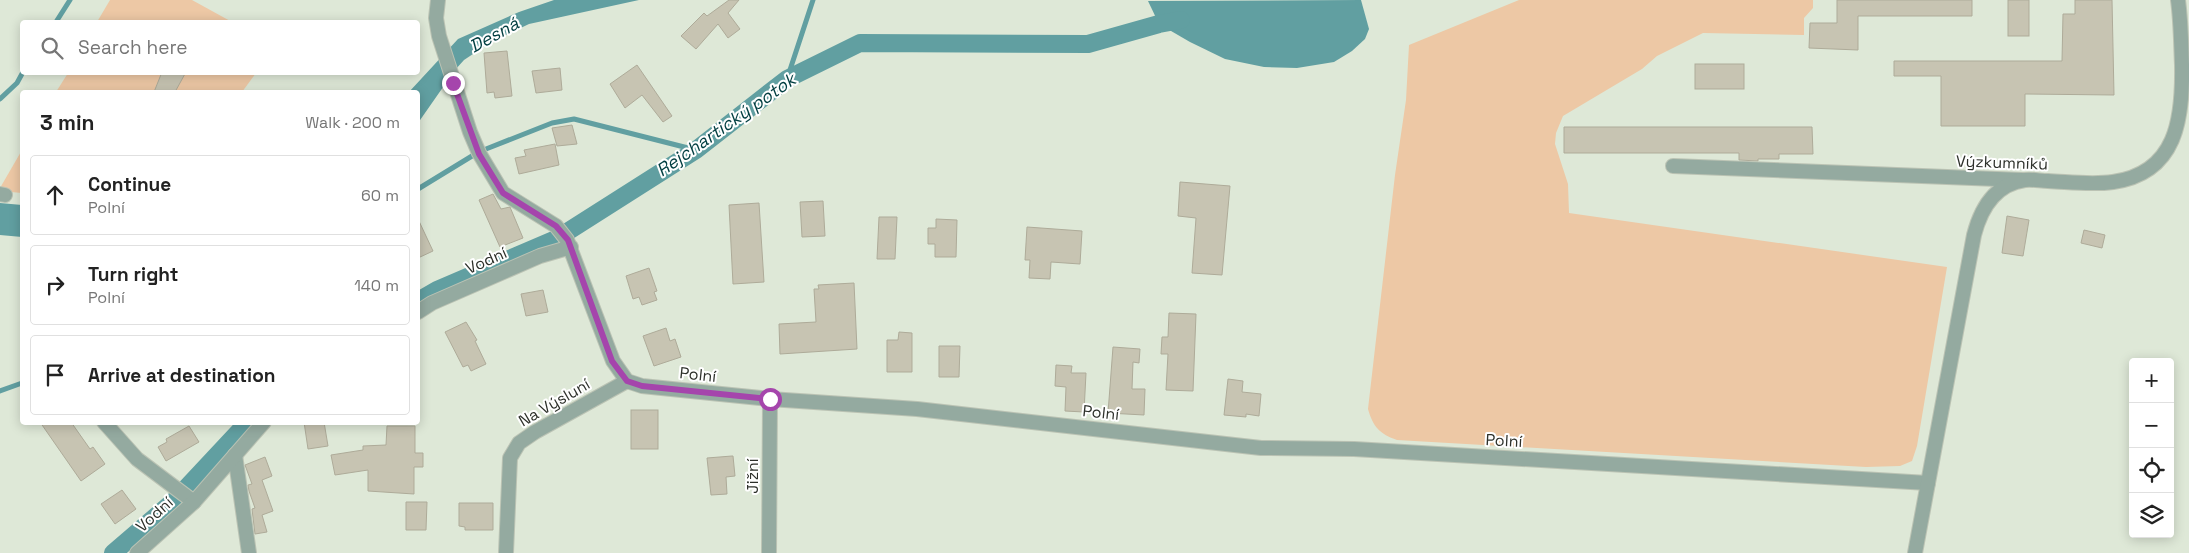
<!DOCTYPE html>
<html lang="en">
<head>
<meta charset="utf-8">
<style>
  :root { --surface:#fff; --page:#f6f6f6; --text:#222; --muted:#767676; --line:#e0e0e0 }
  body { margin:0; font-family:"Space Grotesk",sans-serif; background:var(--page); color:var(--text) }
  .controls { position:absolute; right:15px; bottom:15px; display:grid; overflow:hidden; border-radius:5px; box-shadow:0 2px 12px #0003 }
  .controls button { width:45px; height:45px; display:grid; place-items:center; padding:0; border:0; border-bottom:1px solid var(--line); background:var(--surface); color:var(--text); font:25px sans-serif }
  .stop { position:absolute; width:15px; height:15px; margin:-11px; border:4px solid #a545ac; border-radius:50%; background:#fff }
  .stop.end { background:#a545ac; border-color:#fff; box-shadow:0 1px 5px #0008 }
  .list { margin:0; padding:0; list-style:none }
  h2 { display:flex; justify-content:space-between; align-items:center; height:65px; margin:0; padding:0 20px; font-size:21px }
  h2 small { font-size:16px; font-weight:400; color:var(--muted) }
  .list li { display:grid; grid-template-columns:32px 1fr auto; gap:15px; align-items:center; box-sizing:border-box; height:80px; margin:0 10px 10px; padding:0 10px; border:1px solid var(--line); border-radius:5px }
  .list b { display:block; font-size:19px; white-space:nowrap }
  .list p { margin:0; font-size:16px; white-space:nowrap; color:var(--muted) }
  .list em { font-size:16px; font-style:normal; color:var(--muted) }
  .icon { flex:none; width:28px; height:28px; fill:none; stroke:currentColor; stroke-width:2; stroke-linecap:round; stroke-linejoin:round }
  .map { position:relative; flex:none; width:2189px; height:553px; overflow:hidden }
  .search { position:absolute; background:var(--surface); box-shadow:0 2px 12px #0003; left:20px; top:20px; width:400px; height:55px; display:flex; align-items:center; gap:12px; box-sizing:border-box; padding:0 18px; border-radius:5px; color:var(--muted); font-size:19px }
  .panel { position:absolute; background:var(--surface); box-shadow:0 2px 12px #0003; left:20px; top:90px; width:400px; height:335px; border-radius:5px }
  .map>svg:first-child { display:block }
  .green { fill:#edc8a5 }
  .water { fill:#619fa1 }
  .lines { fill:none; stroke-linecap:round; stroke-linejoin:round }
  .stream { stroke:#619fa1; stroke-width:5 }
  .canal { stroke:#619fa1; stroke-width:18 }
  .building { fill:#c7c4b2; stroke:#aeab99 }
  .minor-casing { stroke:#bbc3b4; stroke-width:16 }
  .tertiary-casing { stroke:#bbc3b4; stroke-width:16 }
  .minor { stroke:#94aaa0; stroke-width:14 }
  .tertiary { stroke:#94aaa0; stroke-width:14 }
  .route { stroke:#a545ac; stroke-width:6 }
  .labels { text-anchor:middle; stroke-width:4; stroke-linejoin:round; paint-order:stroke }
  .street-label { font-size:16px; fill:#2d302a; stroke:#fff }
  .water-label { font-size:18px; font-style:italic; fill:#003d40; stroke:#fff }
</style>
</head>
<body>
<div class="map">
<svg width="2189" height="553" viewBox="0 0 2189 553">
  <rect width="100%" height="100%" fill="#dee8d7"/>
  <g class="green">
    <polygon points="110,0 192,0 232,22 97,22"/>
    <path d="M1519,0H1813V8L1804,18V35L1703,33L1657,56L1642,69L1563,116L1556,133L1555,144L1568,184L1569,213L1947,267L1917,446L1912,461L1900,466L1866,467L1397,440C1380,434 1373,427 1368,409L1395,175L1406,100L1409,45Z"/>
    <polygon points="68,73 256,73 242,92 56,92"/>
    <polygon points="22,150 22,193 0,191 0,188"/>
  </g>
  <g class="water">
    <polygon points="554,0 639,0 529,24 491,42 464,60 455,70 418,123 418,92 409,92 458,39 519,12"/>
    <polygon points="1361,0 1369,29 1365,39 1352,51 1334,62 1297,68 1264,67 1225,59 1190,42 1159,24 1148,1"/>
    <polygon points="0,203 22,205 22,237 0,235"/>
  </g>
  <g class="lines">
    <g class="stream">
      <polyline points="56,22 70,0"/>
      <polyline points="787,79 813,0"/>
      <polyline points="0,99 17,83 23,72"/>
      <polyline points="486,149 552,123 574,119 696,150"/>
      <polyline points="418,189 472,156"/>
      <polyline points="0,391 22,383"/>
    </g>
    <g class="canal">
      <polyline points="418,301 437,290 556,239 696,150 787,79 860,43 1088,44 1159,24 1181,20"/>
      <polyline points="113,553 176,499 248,422"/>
    </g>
  </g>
  <g class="building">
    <polygon points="729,0 739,0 728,13 740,29 728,38 718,24 696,49 681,36 704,13 707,16"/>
    <polygon points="1837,0 1972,0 1972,16 1858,16 1858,50 1809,48 1810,23 1837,23"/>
    <rect x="2008" y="0" width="21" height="36"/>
    <polygon points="2075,0 2112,0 2114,95 2025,94 2025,126 1941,126 1941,76 1894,76 1894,61 2062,61 2063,14 2075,14"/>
    <polygon points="507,51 512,96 495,98 494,92 487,93 484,53"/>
    <rect x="1695" y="64" width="49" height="25"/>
    <polygon points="637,65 672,116 663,122 642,95 625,108 610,84"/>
    <polygon points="560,68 562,90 536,93 532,71"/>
    <polygon points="162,72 186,72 175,92 154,92"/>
    <polygon points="572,125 577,144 557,146 552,128"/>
    <polygon points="1564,127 1812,127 1813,154 1779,154 1779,159 1758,159 1758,161 1739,160 1739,153 1564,153"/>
    <polygon points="555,144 559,165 519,174 515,158 526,156 524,150"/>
    <polygon points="1180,182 1230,186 1222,275 1192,273 1196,218 1178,216"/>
    <polygon points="493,194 501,209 510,207 523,238 500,247 479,200"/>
    <polygon points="823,201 825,236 802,237 800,202"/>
    <polygon points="759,203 764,282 733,284 729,205"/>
    <polygon points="2007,216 2029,220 2023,256 2002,253"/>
    <polygon points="879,217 897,217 895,259 877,259"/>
    <polygon points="418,219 433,251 418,258"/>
    <polygon points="936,219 957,220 956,257 935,257 935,244 928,244 928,228 936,228"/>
    <polygon points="1027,227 1082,231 1080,264 1051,262 1050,279 1029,278 1030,260 1025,260"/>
    <polygon points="2084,230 2105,235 2102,248 2081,243"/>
    <polygon points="649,268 657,291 654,292 657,300 642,305 639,297 633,299 626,276"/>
    <polygon points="854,283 857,349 780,354 779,324 816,322 814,289 819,289 818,285"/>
    <polygon points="543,290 548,312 526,316 521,294"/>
    <polygon points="1169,313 1196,314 1193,391 1166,390 1168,354 1161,354 1162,337 1168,337"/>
    <polygon points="466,322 477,340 475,341 486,364 471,371 468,365 463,367 445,332"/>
    <polygon points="666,328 670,341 675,339 681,357 654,366 643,336"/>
    <polygon points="899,332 912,333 912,372 887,372 887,340 898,340"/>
    <polygon points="939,346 960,346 959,377 939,377"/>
    <polygon points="1113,347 1140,349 1139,363 1133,362 1132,389 1145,389 1144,415 1108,413"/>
    <polygon points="1056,365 1072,366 1071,373 1086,373 1084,412 1065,411 1066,387 1055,386"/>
    <polygon points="1228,379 1243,381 1242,392 1261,394 1259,416 1246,414 1246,417 1224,415"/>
    <rect x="631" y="410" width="27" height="39"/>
    <polygon points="40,422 71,422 90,449 93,447 105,464 81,481"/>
    <polygon points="304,422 324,422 328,446 308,449"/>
    <polygon points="189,426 199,442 166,461 158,447 167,442 166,439"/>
    <polygon points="387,426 415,426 415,453 423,453 423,467 414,467 414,494 368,491 368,470 335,475 331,455 363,450 363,446 386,445"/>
    <polygon points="732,456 733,456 735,476 726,477 727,494 711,495 707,458"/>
    <polygon points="265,457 272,476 262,480 273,511 262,515 267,532 255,534 252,509 255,508 249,491 248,485 252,484 245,465"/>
    <polygon points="122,490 136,509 115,524 101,504"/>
    <polygon points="406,502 427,502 426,530 406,530"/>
    <polygon points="459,503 493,503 493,530 465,530 465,527 459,526"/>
  </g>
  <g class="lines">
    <g class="minor-casing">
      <g id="minor">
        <polyline points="438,0 436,18 439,36 470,132 479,153 503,193 556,226 567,240 613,361 627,381 642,386 770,399 917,409 1261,448 1354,449 1928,483"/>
        <polyline points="1673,166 2022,180"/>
        <polyline points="0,194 5,195"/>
        <polyline points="418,312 432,303 540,256 571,247"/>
        <polyline points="104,422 137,459 194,502"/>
        <polyline points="235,455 249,553"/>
        <polyline points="137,553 194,502 264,422"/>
        <polyline points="506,553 510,458 519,443 535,432 627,381"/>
        <polyline points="769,553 770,399"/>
      </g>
    </g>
    <g class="tertiary-casing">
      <path id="tertiary" d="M1915,553L1974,235C1981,208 1995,184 2025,180C2032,179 2041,181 2048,181C2070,182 2091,185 2113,182C2177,173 2183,118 2182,65C2181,43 2181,22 2178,0"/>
    </g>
    <use href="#minor" class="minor"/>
    <use href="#tertiary" class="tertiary"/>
  </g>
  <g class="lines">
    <polyline class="route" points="453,83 479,154 503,193 556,226 568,240 612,361 627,381 642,386 770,399"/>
  </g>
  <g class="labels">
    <g class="street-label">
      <text transform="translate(2002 162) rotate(2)" y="6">Výzkumníků</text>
      <text transform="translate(486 260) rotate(-24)" y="6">Vodní</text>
      <text transform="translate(698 374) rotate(6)" y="6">Polní</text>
      <text transform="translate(554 402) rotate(-30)" y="6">Na Výsluní</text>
      <text transform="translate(1101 412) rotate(6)" y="6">Polní</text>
      <text transform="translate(1504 440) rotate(3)" y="6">Polní</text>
      <text transform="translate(752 476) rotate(-90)" y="6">Jižní</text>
      <text transform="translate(154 514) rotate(-42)" y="6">Vodní</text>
    </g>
    <g class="water-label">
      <text transform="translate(494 35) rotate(-29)" y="6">Desná</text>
      <text transform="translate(726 125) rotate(-35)" y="6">Rejchartický potok</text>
    </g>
  </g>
</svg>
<div class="controls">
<button>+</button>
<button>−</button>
<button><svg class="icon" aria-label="locate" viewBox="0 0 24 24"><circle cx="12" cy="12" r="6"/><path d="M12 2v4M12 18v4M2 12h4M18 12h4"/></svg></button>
<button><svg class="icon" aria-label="layers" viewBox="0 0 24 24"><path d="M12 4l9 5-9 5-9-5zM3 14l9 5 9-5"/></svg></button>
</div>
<div class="stop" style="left:770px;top:399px"></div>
<div class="stop end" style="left:453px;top:83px"></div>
<div class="search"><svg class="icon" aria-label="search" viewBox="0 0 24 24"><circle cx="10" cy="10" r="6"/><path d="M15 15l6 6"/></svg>Search here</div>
<section class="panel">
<h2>3 min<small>Walk · 200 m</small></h2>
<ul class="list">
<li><svg class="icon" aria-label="ahead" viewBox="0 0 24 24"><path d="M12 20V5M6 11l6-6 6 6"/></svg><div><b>Continue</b><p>Polní</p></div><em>60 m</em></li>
<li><svg class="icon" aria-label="right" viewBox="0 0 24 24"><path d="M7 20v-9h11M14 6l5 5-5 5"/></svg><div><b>Turn right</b><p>Polní</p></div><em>140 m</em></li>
<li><svg class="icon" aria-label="arrive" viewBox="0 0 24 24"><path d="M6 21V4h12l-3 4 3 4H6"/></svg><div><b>Arrive at destination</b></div></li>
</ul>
</section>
</div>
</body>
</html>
